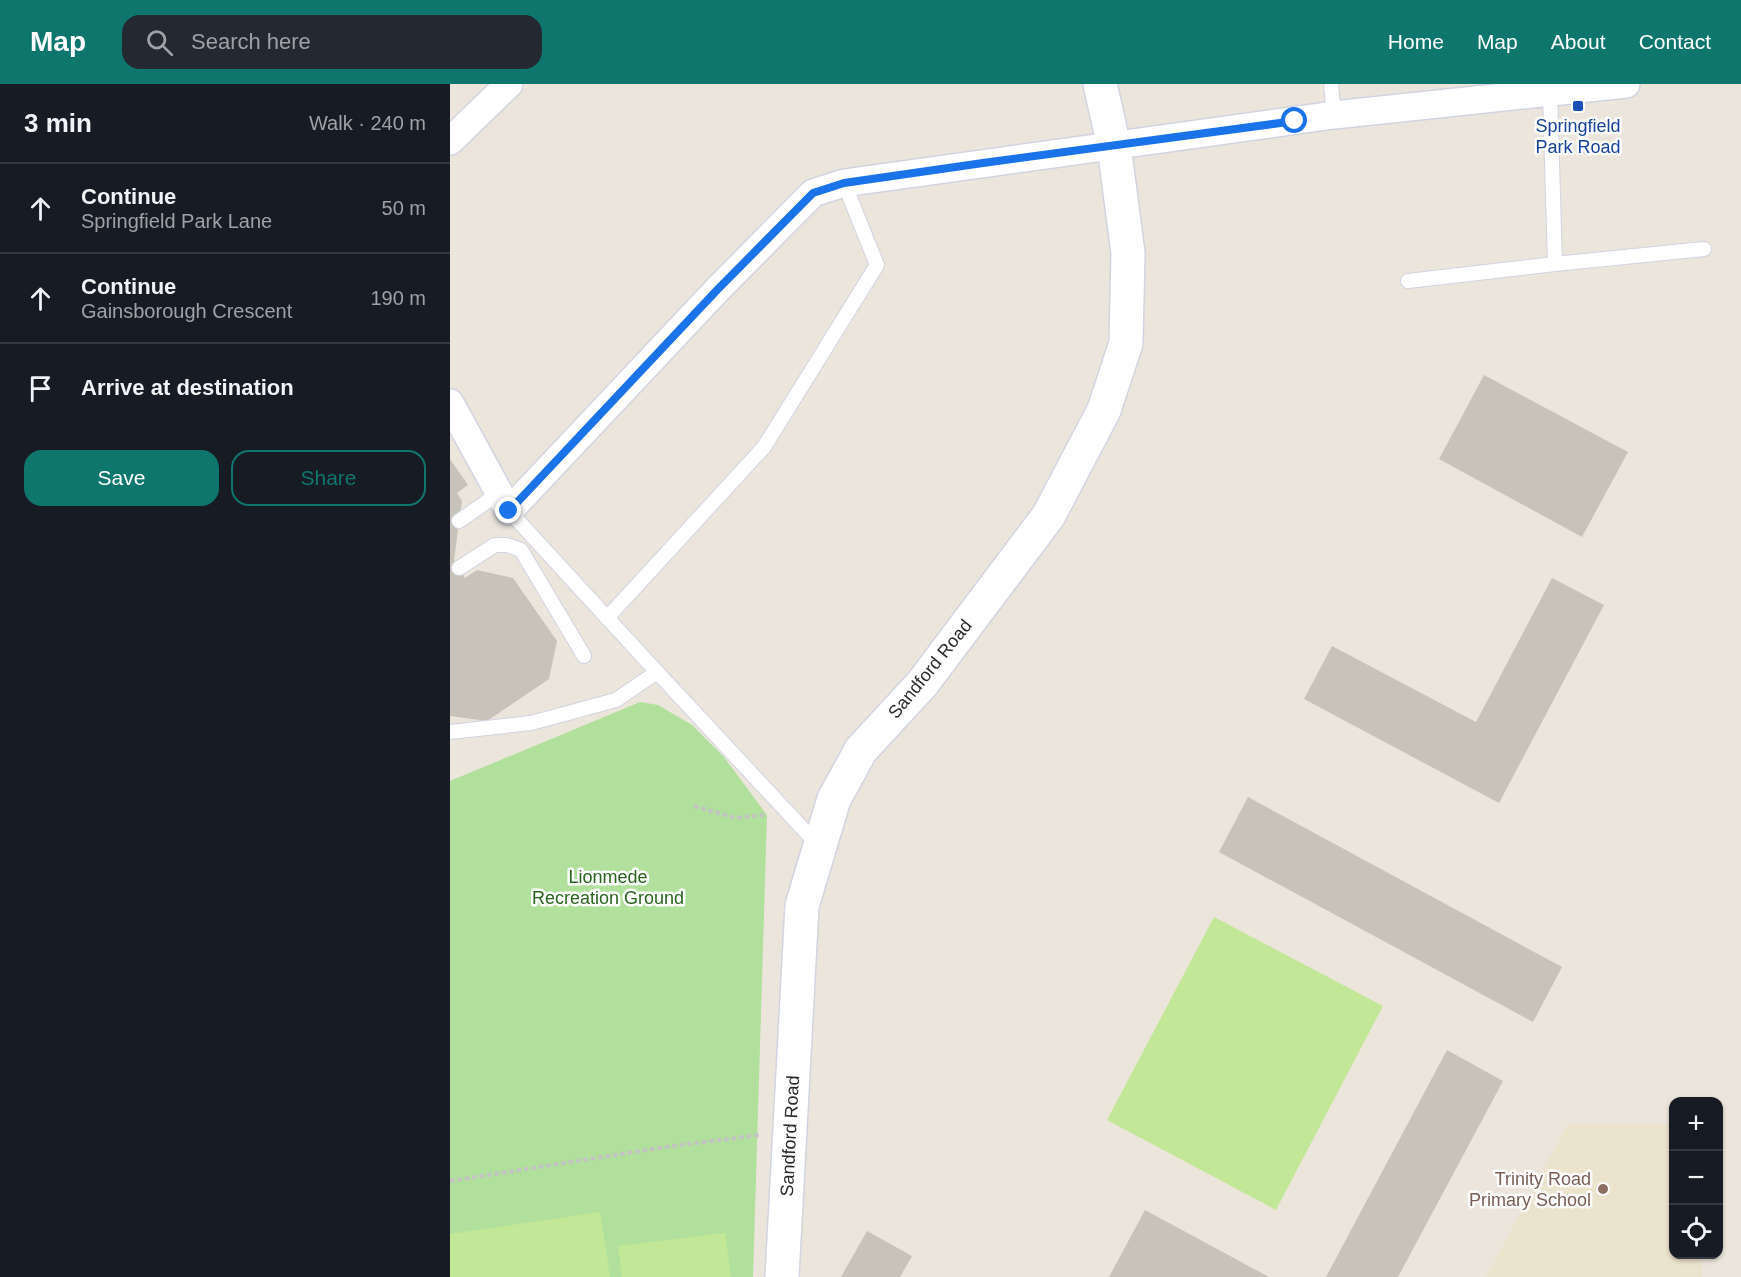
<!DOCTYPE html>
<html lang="en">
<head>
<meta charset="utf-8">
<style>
  :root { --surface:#171b24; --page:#242831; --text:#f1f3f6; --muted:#9ea1a6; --line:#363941; --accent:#0f766e }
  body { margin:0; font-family:Helvetica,sans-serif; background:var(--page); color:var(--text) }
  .controls { position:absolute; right:18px; bottom:18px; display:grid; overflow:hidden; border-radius:12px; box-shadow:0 2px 4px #0004 }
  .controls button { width:54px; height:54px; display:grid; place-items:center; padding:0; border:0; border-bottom:2px solid var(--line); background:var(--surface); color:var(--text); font:30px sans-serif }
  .stop { position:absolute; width:18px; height:18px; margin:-14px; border:4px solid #1a73e8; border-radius:50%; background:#fff }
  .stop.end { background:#1a73e8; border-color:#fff; box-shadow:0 2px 6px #0008 }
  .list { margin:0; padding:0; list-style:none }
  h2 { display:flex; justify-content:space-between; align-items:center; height:78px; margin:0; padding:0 24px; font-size:26px }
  h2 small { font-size:20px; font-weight:400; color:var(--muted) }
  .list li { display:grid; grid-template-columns:39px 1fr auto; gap:18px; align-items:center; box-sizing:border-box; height:90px; padding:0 24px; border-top:2px solid var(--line) }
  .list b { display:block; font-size:22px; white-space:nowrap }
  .list p { margin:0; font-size:20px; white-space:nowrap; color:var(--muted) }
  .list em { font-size:20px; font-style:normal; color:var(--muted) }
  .actions { display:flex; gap:12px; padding:18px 24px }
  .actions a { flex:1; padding:14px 0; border:2px solid var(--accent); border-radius:18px; text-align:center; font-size:21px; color:var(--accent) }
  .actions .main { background:var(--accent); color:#fff }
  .icon { flex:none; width:33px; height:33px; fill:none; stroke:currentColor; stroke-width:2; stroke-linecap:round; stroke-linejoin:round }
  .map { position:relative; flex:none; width:1291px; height:1193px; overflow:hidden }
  header { display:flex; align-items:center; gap:36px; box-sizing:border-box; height:84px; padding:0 30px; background:var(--accent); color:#fff }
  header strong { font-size:28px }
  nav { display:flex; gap:33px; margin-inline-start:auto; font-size:21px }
  .search { width:420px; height:54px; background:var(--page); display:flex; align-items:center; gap:15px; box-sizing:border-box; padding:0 21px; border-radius:18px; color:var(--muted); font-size:22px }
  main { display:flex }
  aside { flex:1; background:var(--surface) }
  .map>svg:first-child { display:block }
  .education { fill:#ece3cc }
  .green { fill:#b0e09b }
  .pitch { fill:#c2e797 }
  .building { fill:#c7c3bb }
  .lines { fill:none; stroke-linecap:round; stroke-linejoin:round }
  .service-casing { stroke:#d2d4e2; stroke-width:16 }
  .minor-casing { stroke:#d2d4e2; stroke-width:30 }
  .tertiary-casing { stroke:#d2d4e2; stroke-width:36 }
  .path { stroke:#c3c3c3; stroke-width:4; stroke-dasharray:4.5 3; stroke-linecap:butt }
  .service { stroke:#fff; stroke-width:14 }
  .minor { stroke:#fff; stroke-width:27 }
  .tertiary { stroke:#fff; stroke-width:33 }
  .route { stroke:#1a73e8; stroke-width:8 }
  .transit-dot { fill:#1a4fb4; stroke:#fff; stroke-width:2 }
  .education-dot { fill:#8d6e63; stroke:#fff; stroke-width:2 }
  .labels { text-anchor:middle; stroke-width:5; stroke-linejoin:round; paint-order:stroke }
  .transit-label { font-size:18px; fill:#164399; stroke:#fff }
  .street-label { font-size:18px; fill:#2a2a2a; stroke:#fff }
  .park-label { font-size:18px; fill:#29641d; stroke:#fff }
  .education-label { font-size:18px; fill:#785e54; stroke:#fff; text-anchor:end }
</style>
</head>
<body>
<header>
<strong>Map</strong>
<div class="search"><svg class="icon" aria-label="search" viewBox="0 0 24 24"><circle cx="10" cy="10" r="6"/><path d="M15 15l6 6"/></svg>Search here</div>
<nav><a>Home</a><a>Map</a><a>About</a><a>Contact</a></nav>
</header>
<main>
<aside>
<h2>3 min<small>Walk · 240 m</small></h2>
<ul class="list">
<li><svg class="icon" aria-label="ahead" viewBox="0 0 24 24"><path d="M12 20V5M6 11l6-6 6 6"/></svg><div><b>Continue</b><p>Springfield Park Lane</p></div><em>50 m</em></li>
<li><svg class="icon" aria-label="ahead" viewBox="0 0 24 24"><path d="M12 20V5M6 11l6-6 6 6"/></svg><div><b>Continue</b><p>Gainsborough Crescent</p></div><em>190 m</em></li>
<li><svg class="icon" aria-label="arrive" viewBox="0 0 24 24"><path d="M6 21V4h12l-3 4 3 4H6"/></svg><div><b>Arrive at destination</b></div></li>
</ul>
<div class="actions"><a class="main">Save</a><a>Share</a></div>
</aside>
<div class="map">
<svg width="1291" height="1193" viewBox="0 0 1291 1193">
  <rect width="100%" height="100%" fill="#ebe5dc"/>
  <polygon class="education" points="1118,1040 1223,1040 1224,1170 1252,1171 1252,1193 1036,1193"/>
  <polygon class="green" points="190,618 208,621 242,641 274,673 317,731 303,1193 0,1193 0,697"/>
  <g class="pitch">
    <polygon points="764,833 933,922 826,1126 657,1036"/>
    <polygon points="150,1128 160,1193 0,1193 0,1150"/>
    <polygon points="275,1149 281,1193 172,1193 168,1162"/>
  </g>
  <g class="building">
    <polygon points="1034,291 1178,368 1132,453 989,375"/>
    <polygon points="0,375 18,401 7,409 12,417 4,476 15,494 27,486 63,494 107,557 99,595 37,637 0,632"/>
    <polygon points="1102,494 1154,521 1049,719 854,615 882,562 1026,638"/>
    <polygon points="798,713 1112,883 1083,938 769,768"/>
    <polygon points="997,966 1053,997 948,1193 876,1193"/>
    <polygon points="695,1126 819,1193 659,1193"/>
    <polygon points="417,1147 462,1172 450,1193 391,1193"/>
  </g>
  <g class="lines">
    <g class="service-casing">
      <g id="service">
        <polyline points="881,0 884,31"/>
        <polyline points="1105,180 1254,165"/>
        <polyline points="958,197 1105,180 1100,8"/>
        <polyline points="59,427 207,588 368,761"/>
        <polyline points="9,437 49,409"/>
        <polyline points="9,484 45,461 57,461 71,466 134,572"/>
        <polyline points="157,534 314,363 427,181 394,99"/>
        <polyline points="0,648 81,639 166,616 207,588"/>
      </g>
    </g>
    <g class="minor-casing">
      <g id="minor">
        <polyline points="0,57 59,0"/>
        <polyline points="0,319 59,427 268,205 363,109 394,99 884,31 1176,0"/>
      </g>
    </g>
    <g class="tertiary-casing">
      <polyline id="tertiary" points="332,1193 352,822 384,715 411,666 472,600 599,431 654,326 676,259 678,169 664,62 650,0"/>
    </g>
    <g class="path">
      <polyline points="244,722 286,734 314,731"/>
      <polyline points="0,1097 222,1062 310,1051"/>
    </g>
    <use href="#service" class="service"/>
    <use href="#minor" class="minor"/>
    <use href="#tertiary" class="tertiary"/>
  </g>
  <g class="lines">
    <polyline class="route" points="59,427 268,205 363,109 394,99 533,79 845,37"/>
  </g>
  <rect class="transit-dot" x="1122" y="16" width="12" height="12" rx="3"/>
  <circle class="education-dot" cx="1153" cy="1105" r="6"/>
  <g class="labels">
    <g class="transit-label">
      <text x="1128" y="48">Springfield<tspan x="1128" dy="21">Park Road</tspan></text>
    </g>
    <g class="street-label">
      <text transform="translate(480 585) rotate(-51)" y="6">Sandford Road</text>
      <text transform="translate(340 1052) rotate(-87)" y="6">Sandford Road</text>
    </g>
    <g class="park-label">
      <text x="158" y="799">Lionmede<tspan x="158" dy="21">Recreation Ground</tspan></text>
    </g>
    <g class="education-label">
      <text x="1141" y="1101">Trinity Road<tspan x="1141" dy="21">Primary School</tspan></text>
    </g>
  </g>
</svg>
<div class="controls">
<button>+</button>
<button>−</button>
<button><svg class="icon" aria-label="locate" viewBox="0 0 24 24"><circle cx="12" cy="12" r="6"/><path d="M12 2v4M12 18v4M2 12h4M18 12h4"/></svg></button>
</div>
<div class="stop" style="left:845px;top:37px"></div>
<div class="stop end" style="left:59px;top:427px"></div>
</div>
</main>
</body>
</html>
